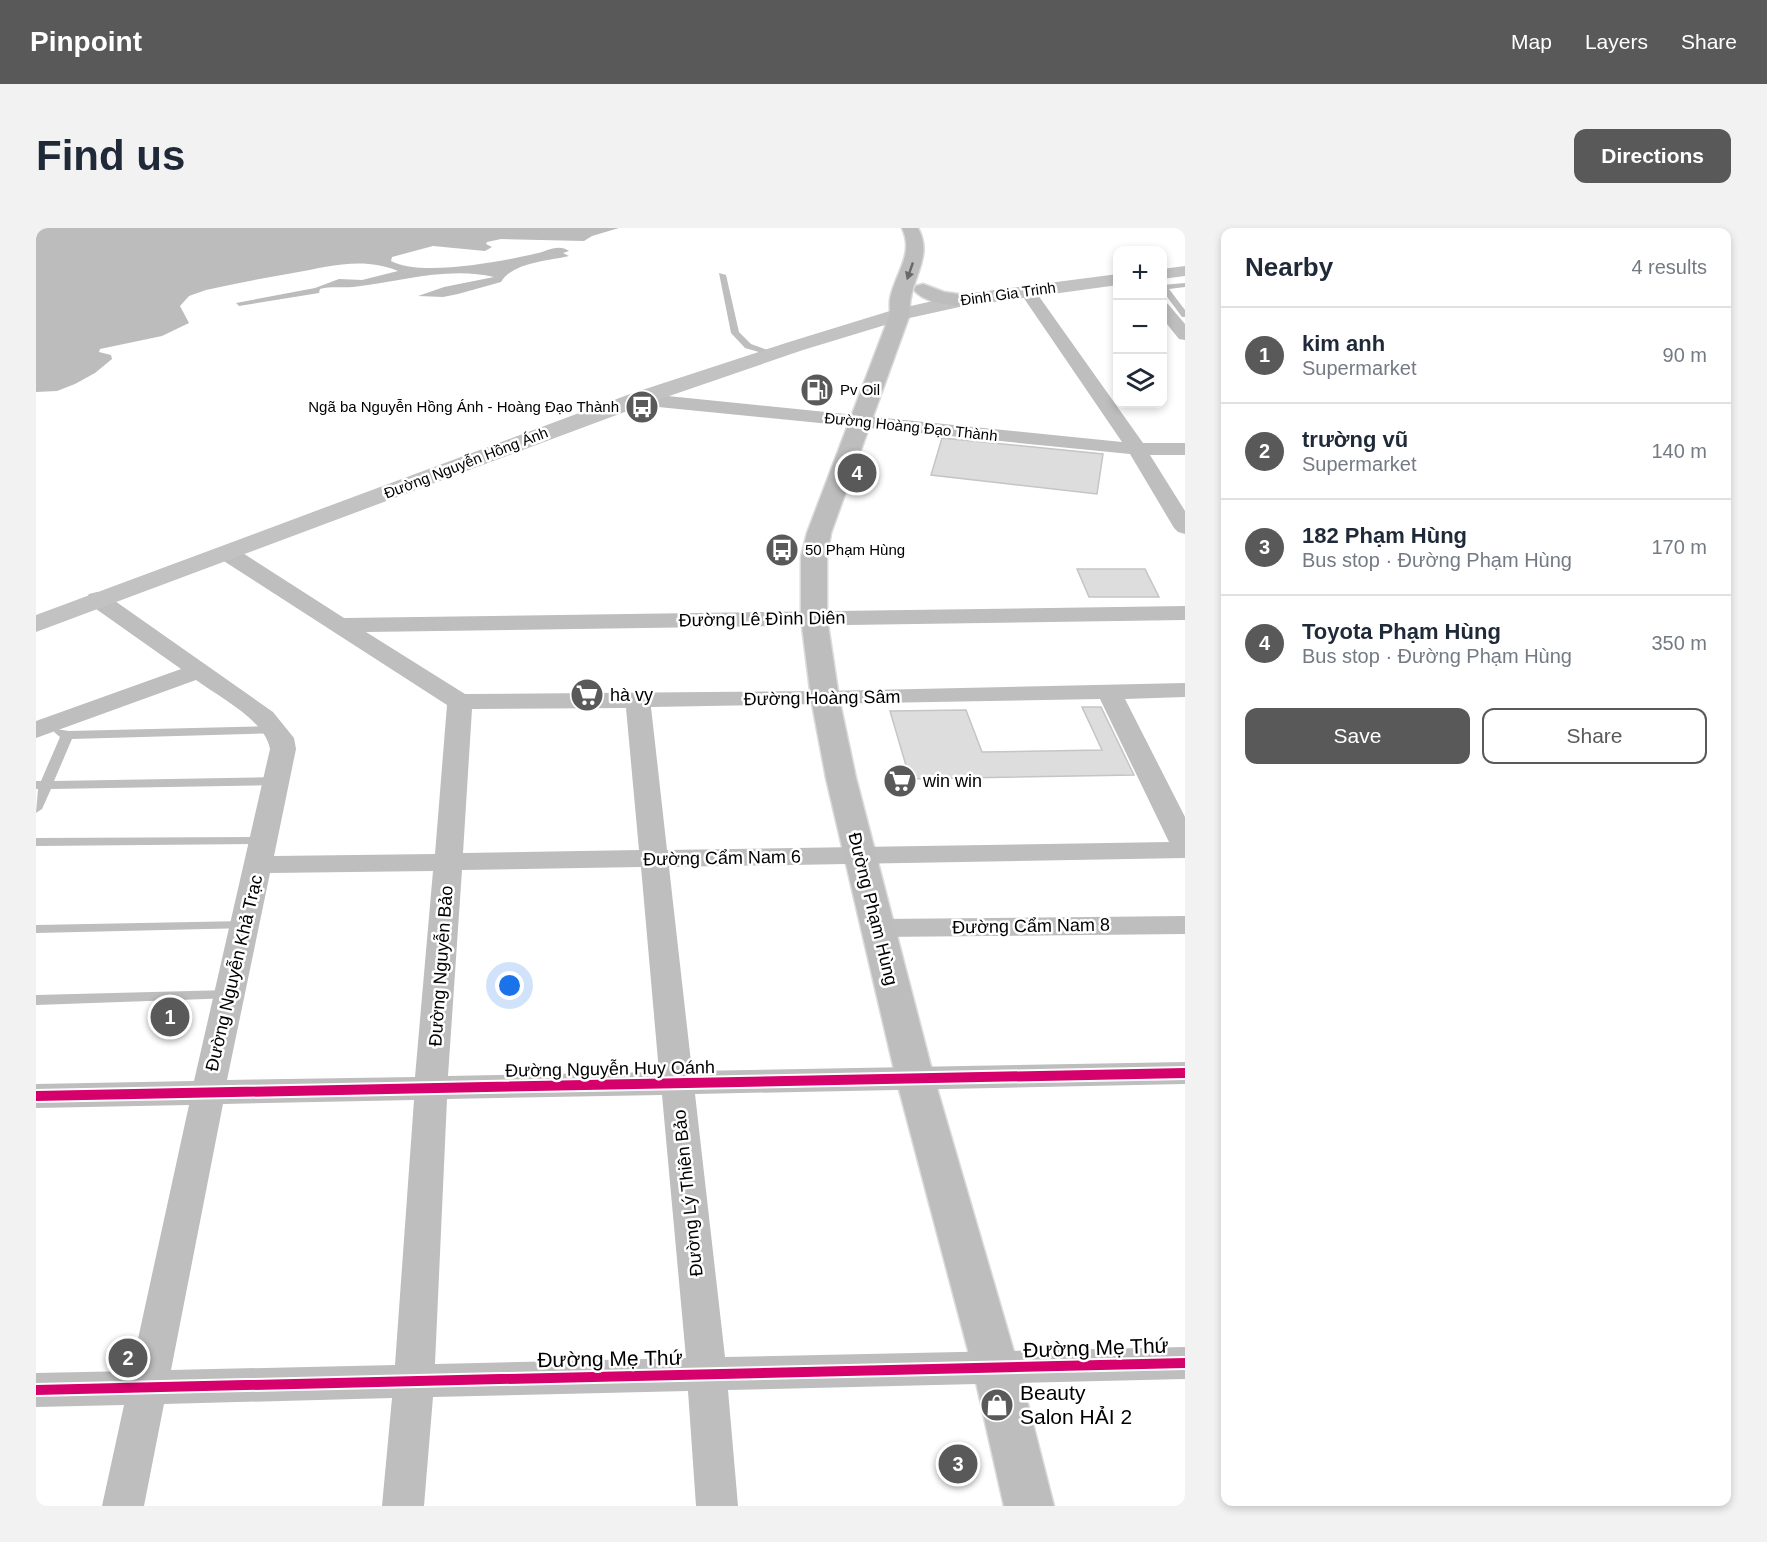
<!DOCTYPE html>
<html lang="en">
<head>
<meta charset="utf-8">
<style>
  :root { --surface:#fff; --page:#f2f2f3; --text:#1f2937; --muted:#747a83; --line:#e0e1e3; --accent:#595959 }
  body { margin:0; font-family:Arial,sans-serif; background:var(--page); color:var(--text) }
  .controls { position:absolute; right:18px; top:18px; display:grid; overflow:hidden; border-radius:12px; box-shadow:0 3px 9px #0003 }
  .controls button { width:54px; height:54px; display:grid; place-items:center; padding:0; border:0; border-bottom:2px solid var(--line); background:var(--surface); color:var(--text); font:30px sans-serif }
  .you { position:absolute; left:474px; top:758px; width:21px; height:21px; margin:-15px; border:4px solid #fff; border-radius:50%; background:#1a73e8; box-shadow:0 0 0 9px #1a73e833 }
  .badge { display:grid; place-items:center; width:39px; height:39px; border-radius:50%; background:var(--accent); color:#fff; font-size:20px; font-weight:700 }
  .pin { position:absolute; translate:-50% -50%; border:3px solid #fff; box-shadow:0 2px 6px #0006 }
  .list { margin:0; padding:0; list-style:none }
  h2 { display:flex; justify-content:space-between; align-items:center; height:78px; margin:0; padding:0 24px; font-size:26px }
  h2 small { font-size:20px; font-weight:400; color:var(--muted) }
  .list li { display:grid; grid-template-columns:39px 1fr auto; gap:18px; align-items:center; box-sizing:border-box; height:96px; padding:0 24px; border-top:2px solid var(--line) }
  .list b { display:block; font-size:22px; white-space:nowrap }
  .list p { margin:0; font-size:20px; white-space:nowrap; color:var(--muted) }
  .list em { font-size:20px; font-style:normal; color:var(--muted) }
  .actions { display:flex; gap:12px; padding:18px 24px }
  .actions a { flex:1; padding:14px 0; border:2px solid var(--accent); border-radius:12px; text-align:center; font-size:21px; color:var(--accent) }
  .actions .main { background:var(--accent); color:#fff }
  .icon { flex:none; width:33px; height:33px; fill:none; stroke:currentColor; stroke-width:2; stroke-linecap:round; stroke-linejoin:round }
  .map { position:relative; flex:none; width:1149px; height:1278px; overflow:hidden; border-radius:12px }
  header { display:flex; align-items:center; gap:36px; box-sizing:border-box; height:84px; padding:0 30px; background:var(--accent); color:#fff }
  header strong { font-size:28px }
  nav { display:flex; gap:33px; margin-inline-start:auto; font-size:21px }
  .intro { display:flex; align-items:center; justify-content:space-between; box-sizing:border-box; height:144px; padding:0 36px }
  h1 { margin:0; font-size:42px }
  .button { padding:15px 27px; border-radius:12px; background:var(--accent); color:#fff; font-size:21px; font-weight:700 }
  main { display:flex; gap:36px; padding:0 36px }
  aside { flex:1; background:var(--surface); border-radius:12px; box-shadow:0 3px 9px #0003 }
  .map>svg:first-child { display:block }
  .water { fill:#bcbcbc }
  .building { fill:#ddd; stroke:#c5c5c5; stroke-width:1.5 }
  .lines { fill:none; stroke-linecap:round; stroke-linejoin:round }
  .primary-casing { stroke:#dbdbdb; stroke-width:3 }
  .lane { fill:#bebebe; fill-rule:evenodd }
  .street { fill:#bebebe; fill-rule:evenodd }
  .secondary { fill:#c2c2c2; fill-rule:evenodd }
  .primary { fill:#bdbdbd; fill-rule:evenodd }
  .cycleway-casing { stroke:#fff; stroke-width:14 }
  .cycleway { stroke:#d6006c; stroke-width:10 }
  .oneway { fill:#686868 }
  .labels { text-anchor:middle; stroke-width:5; stroke-linejoin:round; paint-order:stroke }
  .far-street-label { font-size:15px; fill:#000; stroke:#fff }
  .far-poi-label { font-size:15px; fill:#000; stroke:#fff; text-anchor:start }
  .street-label { font-size:18px; fill:#000; stroke:#fff }
  .poi-label { font-size:18px; fill:#000; stroke:#fff; text-anchor:start }
  .near-street-label { font-size:21px; fill:#000; stroke:#fff }
  .near-poi-label { font-size:21px; fill:#000; stroke:#fff; text-anchor:start }
</style>
</head>
<body>
<header>
<strong>Pinpoint</strong>
<nav><a>Map</a><a>Layers</a><a>Share</a></nav>
</header>
<div class="intro"><h1>Find us</h1><a class="button">Directions</a></div>
<main>
<div class="map">
<svg width="1149" height="1278" viewBox="0 0 1149 1278">
  <rect width="100%" height="100%" fill="#fff"/>
  <path class="water" d="M0,0H583L556,8L548,13L465,11L451,14L450,16L456,19L449,23L397,18L356,29L355,33C385,49 463,34 498,26C510,24 522,15 533,23L527,25L533,28C513,33 477,34 465,54L422,66L407,69L382,68L408,59L458,49C412,38 363,54 317,59C306,60 295,58 284,61L283,65L203,78L200,75L279,60L303,51L326,52L362,43C326,28 292,39 257,45C227,50 198,56 170,62L153,68L144,78L153,95L126,108L64,121L63,124L75,127L76,131L59,145L39,156L21,163L0,164Z"/>
  <g class="building">
    <polygon points="906,210 1067,226 1061,266 895,247"/>
    <polygon points="1041,341 1109,341 1123,369 1053,369"/>
    <polygon points="1046,479 1065,479 1098,547 874,551 854,483 930,482 946,524 1066,522"/>
  </g>
  <g class="lines">
    <g class="primary-casing">
      <g id="primary">
        <path d="M866,0H882C899,31 871,53 874,86L795,305L791,329V390L803,470L820,550L898,850L983,1141L1018,1278H968L937,1141L860,850L790,550L775,470L765,390V329L771,305L854,86C854,80 853,73 855,67C861,43 878,25 866,0Z"/>
        <path d="M887,56L908,64L935,68L937,72L935,76C919,80 888,75 878,62L880,58Z"/>
      </g>
    </g>
    <g class="lane">
      <polygon points="683,45 690,47 703,104 715,116 737,124 737,128 709,120 695,105"/>
      <polygon points="1149,55 1149,59 1133,61 1149,82 1149,89 1146,89 1126,62 1126,57"/>
      <polygon points="240,498 244,499 246,502 244,505 36,511 18,553 242,549 248,553 242,557 15,561 6,581 0,585 2,561 0,561 0,553 5,553 24,509 18,504 20,501 33,503"/>
      <polygon points="228,609 233,610 235,613 233,616 0,618 0,610"/>
      <polygon points="209,693 214,694 216,697 214,700 0,705 0,697"/>
      <polygon points="193,762 198,764 200,767 198,770 0,777 0,767"/>
    </g>
    <g class="street">
      <polygon points="991,58 997,60 1107,215 1149,215 1149,227 1114,227 1149,283 1149,306 1142,304 1138,300 1094,226 602,177 596,175 593,171 596,167 602,165 1086,214 983,63"/>
      <polygon points="1126,74 1132,76 1149,96 1149,112 1143,111 1126,90"/>
      <path d="M191,318L199,320L308,390L1149,378V392L330,404L429,466L789,463L1149,455V469L1089,471L1149,589V630L633,639L656,843L1149,834V856L659,866L689,1129L1149,1119V1151L692,1162L702,1278H660L652,1163L397,1169L388,1278H346L356,1170L128,1176L108,1278H66L88,1177L0,1179V1145L95,1143L153,877L0,880V856L158,853L234,521C229,492 183,469 160,452L0,510V493L145,441L53,376L50,371L53,366L61,364L69,366L237,484L258,510L260,521L238,628L399,626L411,477L183,330L180,325L183,320ZM1064,471L1133,614L631,622L615,479ZM590,480L603,622L427,625L436,481ZM605,639L623,844L412,848L426,642ZM397,643L379,849L191,852L234,645ZM626,867L650,1130L399,1136L411,871ZM378,872L359,1137L135,1142L187,876Z"/>
      <polygon points="1149,688 1149,706 842,709 831,707 827,700 831,693 842,691"/>
    </g>
    <g class="secondary">
      <polygon points="1149,38 1149,48 1126,51 1126,41"/>
      <polygon points="1082,46 1082,57 928,78 869,91 767,122 610,176 0,404 0,387 594,166 753,114 857,82 928,66"/>
    </g>
    <use href="#primary" class="primary"/>
    <g class="cycleway-casing">
      <g id="cycleway">
        <polyline points="0,868 1149,845"/>
        <polyline points="0,1162 1149,1135"/>
      </g>
    </g>
    <use href="#cycleway" class="cycleway"/>
  </g>
  <defs><path id="oneway-solid" d="M-6-.8H1V-3.2L6.5 0L1 3.2V.8H-6Z" transform="scale(1.5)"/></defs>
  <use class="oneway" href="#oneway-solid" transform="translate(874 43) rotate(109)"/>
  <defs>
    <g id="fuel-disc" transform="scale(1.725)"><circle r="9.5" fill="#595959" stroke="#fff"/><path d="M-5.5-6h7V0h2V4h1.3V-2.5L3-4.5l.8-.8L6-3V5H2.5V1h-1V6h-7ZM-4.2-4.7v3.2H.2V-4.7Z" fill="#fff"/></g>
    <g id="bus-disc" transform="scale(1.725)"><circle r="9.5" fill="#595959" stroke="#fff"/><path d="M-5-6H5V4H4V6H2V4H-2V6H-4V4H-5ZM-3.5-4V0h7V-4ZM-3.5 1.2v1.5H-2V1.2ZM2 1.2v1.5H3.5V1.2Z" fill="#fff"/></g>
    <g id="supermarket-disc" transform="scale(1.725)"><circle r="9.5" fill="#595959" stroke="#fff"/><path d="M-6-5.5h2.5l.6 2H6L4.5 2H-2.5L-4.4-4H-6ZM-1.5 3.2a1.3 1.3 0 1 0 .1 0ZM3 3.2a1.3 1.3 0 1 0 .1 0Z" fill="#fff"/></g>
    <g id="shop-disc" transform="scale(1.725)"><circle r="9.5" fill="#595959" stroke="#fff"/><path d="M-5-2.5h2.3a2.7 3.5 0 0 1 5.4 0H5L5.5 6h-11ZM-1.5-2.5h3a1.5 2.3 0 0 0-3 0Z" fill="#fff"/></g>
  </defs>
  <g fill-rule="evenodd">
    <use href="#fuel-disc" x="781" y="162"/>
    <use href="#bus-disc" x="606" y="179"/>
    <use href="#bus-disc" x="746" y="322"/>
    <use href="#supermarket-disc" x="551" y="467"/>
    <use href="#supermarket-disc" x="864" y="553"/>
    <use href="#shop-disc" x="961" y="1177"/>
  </g>
  <g class="labels">
    <g class="far-street-label">
      <text transform="translate(972 66) rotate(-8)" y="5">Đinh Gia Trinh</text>
      <text transform="translate(875 199) rotate(6)" y="5">Đường Hoàng Đạo Thành</text>
      <text transform="translate(430 235) rotate(-21)" y="5">Đường Nguyễn Hồng Ánh</text>
    </g>
    <g class="far-poi-label">
      <text x="804" y="167">Pv Oil</text>
      <text x="583" y="184" text-anchor="end">Ngã ba Nguyễn Hồng Ánh - Hoàng Đạo Thành</text>
      <text x="769" y="327">50 Phạm Hùng</text>
    </g>
    <g class="street-label">
      <text transform="translate(726 391) rotate(-1)" y="6">Đường Lê Đình Diên</text>
      <text transform="translate(786 470) rotate(-1)" y="6">Đường Hoàng Sâm</text>
      <text transform="translate(686 630) rotate(-1)" y="6">Đường Cẩm Nam 6</text>
      <text transform="translate(837 681) rotate(76)" y="6">Đường Phạm Hùng</text>
      <text transform="translate(995 698) rotate(-1)" y="6">Đường Cẩm Nam 8</text>
      <text transform="translate(405 738) rotate(-86)" y="6">Đường Nguyễn Bảo</text>
      <text transform="translate(198 745) rotate(-77)" y="6">Đường Nguyễn Khả Trạc</text>
      <text transform="translate(574 841) rotate(-1)" y="6">Đường Nguyễn Huy Oánh</text>
      <text transform="translate(652 965) rotate(-96)" y="6">Đường Lý Thiên Bảo</text>
    </g>
    <g class="poi-label">
      <text x="574" y="473">hà vy</text>
      <text x="887" y="559">win win</text>
    </g>
    <g class="near-street-label">
      <text transform="translate(1060 1120) rotate(-2)" y="7">Đường Mẹ Thứ</text>
      <text transform="translate(574 1131) rotate(-1)" y="7">Đường Mẹ Thứ</text>
    </g>
    <g class="near-poi-label">
      <text x="984" y="1172">Beauty<tspan x="984" dy="24">Salon HẢI 2</tspan></text>
    </g>
  </g>
</svg>
<div class="controls">
<button>+</button>
<button>−</button>
<button><svg class="icon" aria-label="layers" viewBox="0 0 24 24"><path d="M12 4l9 5-9 5-9-5zM3 14l9 5 9-5"/></svg></button>
</div>
<div class="you"></div>
<div class="pin badge" style="left:134px;top:789px">1</div>
<div class="pin badge" style="left:92px;top:1130px">2</div>
<div class="pin badge" style="left:922px;top:1236px">3</div>
<div class="pin badge" style="left:821px;top:245px">4</div>
</div>
<aside>
<h2>Nearby<small>4 results</small></h2>
<ul class="list">
<li><span class="badge">1</span><div><b>kim anh</b><p>Supermarket</p></div><em>90 m</em></li>
<li><span class="badge">2</span><div><b>trường vũ</b><p>Supermarket</p></div><em>140 m</em></li>
<li><span class="badge">3</span><div><b>182 Phạm Hùng</b><p>Bus stop · Đường Phạm Hùng</p></div><em>170 m</em></li>
<li><span class="badge">4</span><div><b>Toyota Phạm Hùng</b><p>Bus stop · Đường Phạm Hùng</p></div><em>350 m</em></li>
</ul>
<div class="actions"><a class="main">Save</a><a>Share</a></div>
</aside>
</main>
</body>
</html>
